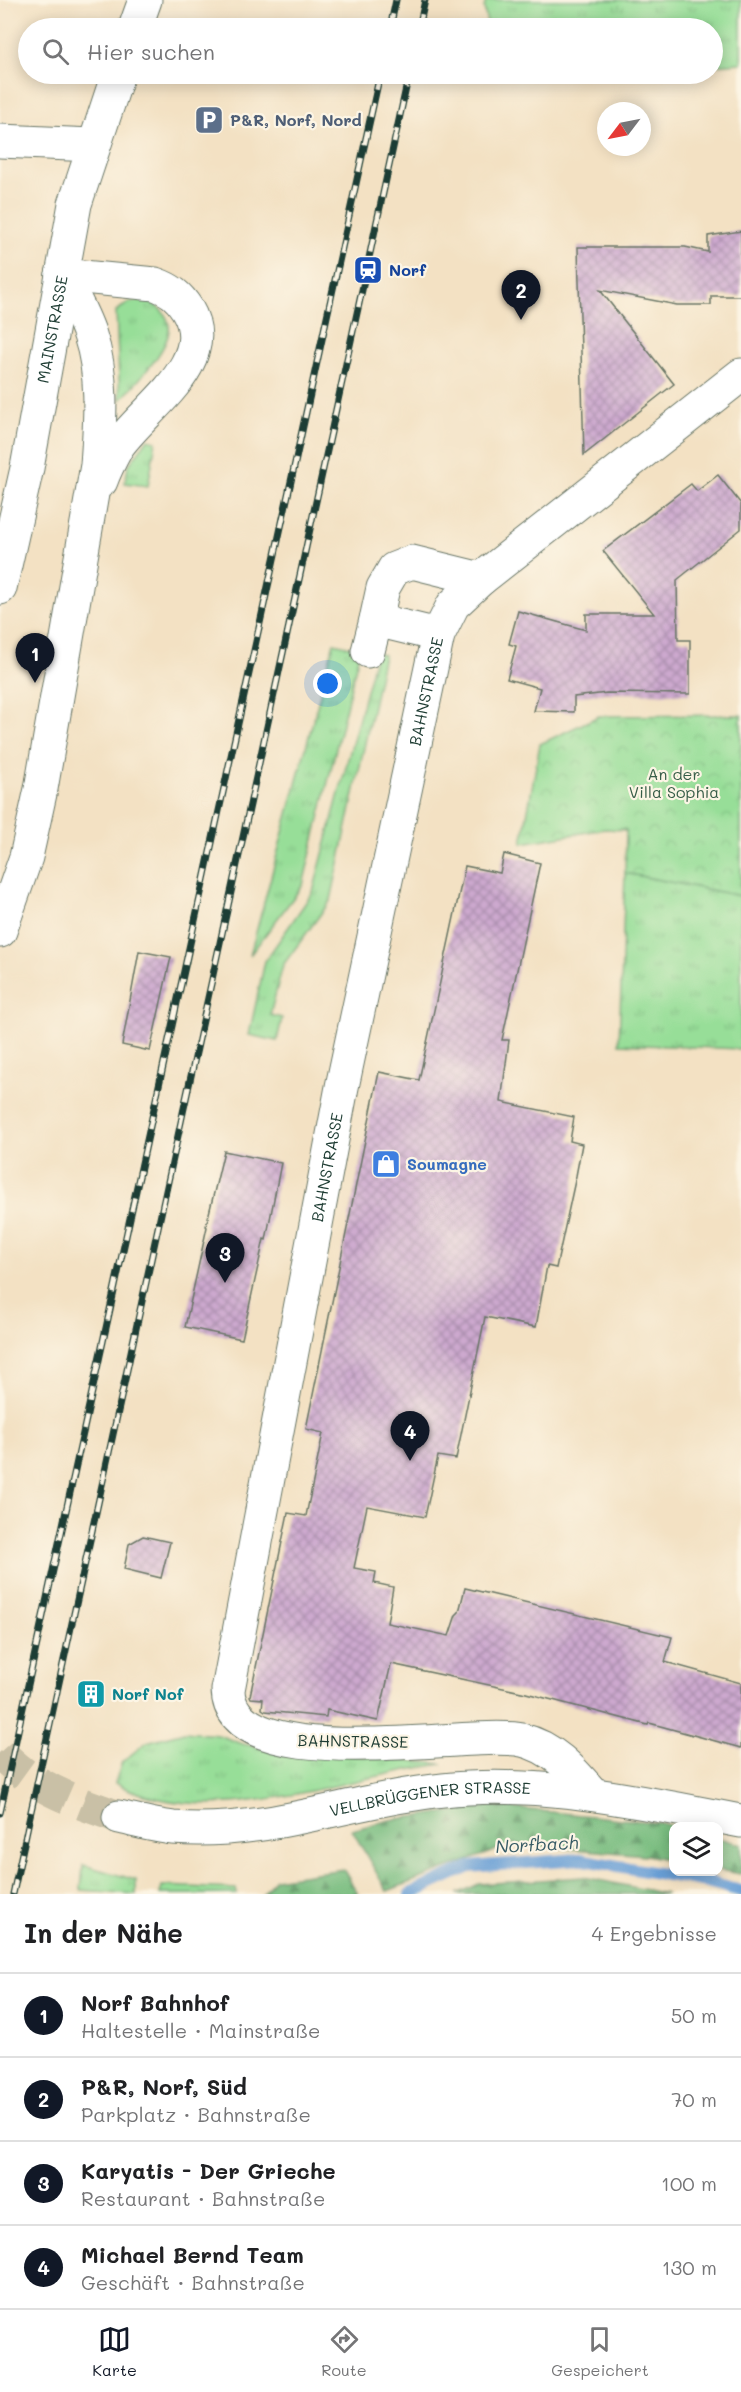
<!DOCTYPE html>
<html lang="de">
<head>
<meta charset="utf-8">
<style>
  :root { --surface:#fff; --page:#f2f2f2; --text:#202124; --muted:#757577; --line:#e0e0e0; --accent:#111827 }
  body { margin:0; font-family:Mali,sans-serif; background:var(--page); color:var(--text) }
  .controls { position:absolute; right:18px; bottom:18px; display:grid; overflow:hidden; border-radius:12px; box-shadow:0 3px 15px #0003 }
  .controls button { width:54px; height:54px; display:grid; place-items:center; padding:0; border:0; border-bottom:2px solid var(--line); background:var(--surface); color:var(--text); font:30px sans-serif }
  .compass { position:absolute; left:597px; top:102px; width:54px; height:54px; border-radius:50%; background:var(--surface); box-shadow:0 3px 15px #0003; rotate:238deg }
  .you { position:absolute; left:328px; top:684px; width:21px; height:21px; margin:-15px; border:4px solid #fff; border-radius:50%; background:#1a73e8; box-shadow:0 0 0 9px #1a73e833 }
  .badge { display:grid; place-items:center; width:39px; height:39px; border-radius:50%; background:var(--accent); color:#fff; font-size:20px; font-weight:700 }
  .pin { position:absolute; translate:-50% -50px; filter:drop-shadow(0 2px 3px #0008) }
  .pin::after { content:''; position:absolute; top:32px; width:21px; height:18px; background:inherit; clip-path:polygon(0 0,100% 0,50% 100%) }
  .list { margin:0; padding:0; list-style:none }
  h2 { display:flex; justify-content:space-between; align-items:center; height:78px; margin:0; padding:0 24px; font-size:26px }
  h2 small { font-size:20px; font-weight:400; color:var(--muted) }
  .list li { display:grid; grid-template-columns:39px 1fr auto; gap:18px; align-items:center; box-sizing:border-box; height:84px; padding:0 24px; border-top:2px solid var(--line) }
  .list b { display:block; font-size:22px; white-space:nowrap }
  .list p { margin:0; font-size:20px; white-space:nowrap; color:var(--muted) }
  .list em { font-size:20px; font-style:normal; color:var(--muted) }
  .icon { flex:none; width:33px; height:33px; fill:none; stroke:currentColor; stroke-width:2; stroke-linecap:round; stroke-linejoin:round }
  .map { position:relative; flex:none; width:741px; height:1894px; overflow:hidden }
  .search { position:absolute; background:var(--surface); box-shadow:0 3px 15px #0003; left:18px; right:18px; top:18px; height:66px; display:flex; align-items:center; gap:15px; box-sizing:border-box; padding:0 21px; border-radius:33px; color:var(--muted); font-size:22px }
  .sheet { height:414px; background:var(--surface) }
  nav { display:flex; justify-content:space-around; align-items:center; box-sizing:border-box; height:84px; border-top:2px solid var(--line); background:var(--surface); font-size:16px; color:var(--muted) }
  nav a { display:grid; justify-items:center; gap:3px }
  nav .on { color:var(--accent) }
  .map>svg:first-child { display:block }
  .grass { fill:url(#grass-tufts); stroke:#5b8e66; stroke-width:1.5 }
  .forest { fill:url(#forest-firs); stroke:#4c7d5a; stroke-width:1.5 }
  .park { fill:url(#park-crowns); stroke:#5b8e66; stroke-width:1.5 }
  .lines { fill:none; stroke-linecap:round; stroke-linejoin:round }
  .stream { stroke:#679ed5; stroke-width:12 }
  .building { fill:url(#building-cross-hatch) }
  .minor-tunnel { stroke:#c9c0a6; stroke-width:33; stroke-dasharray:33 16; stroke-linecap:butt }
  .minor-casing { stroke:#697666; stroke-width:35 }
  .minor { stroke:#fff; stroke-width:33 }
  .rail-casing { stroke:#1f3d34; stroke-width:7 }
  .rail { stroke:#fcf5e5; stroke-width:4.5; stroke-dasharray:14; stroke-linecap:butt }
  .labels { text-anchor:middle; stroke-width:4.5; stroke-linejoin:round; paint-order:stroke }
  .service-label { font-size:16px; font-weight:bold; fill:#4e5e75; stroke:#fcf5e5; text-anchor:start }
  .transit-label { font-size:16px; font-weight:bold; fill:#164399; stroke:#fcf5e5; text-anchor:start }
  .street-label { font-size:16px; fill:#1f3d34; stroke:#fcf5e5 }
  .park-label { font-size:16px; fill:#375d48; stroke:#fcf5e5 }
  .shop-label { font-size:16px; font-weight:bold; fill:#366cbe; stroke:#fcf5e5; text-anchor:start }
  .culture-label { font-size:16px; font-weight:bold; fill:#0d838f; stroke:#fcf5e5; text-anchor:start }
  .water-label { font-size:18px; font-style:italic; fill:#355a64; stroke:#fcf5e5 }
</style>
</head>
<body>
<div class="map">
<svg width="741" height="1894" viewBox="0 0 741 1894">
  <defs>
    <pattern id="grass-tufts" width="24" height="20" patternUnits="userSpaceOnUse" patternTransform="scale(1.5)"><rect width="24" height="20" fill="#97de98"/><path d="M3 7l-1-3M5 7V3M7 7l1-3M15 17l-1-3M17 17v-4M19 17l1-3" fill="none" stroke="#82bf84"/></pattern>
    <pattern id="forest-firs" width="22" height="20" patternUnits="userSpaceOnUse" patternTransform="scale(1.5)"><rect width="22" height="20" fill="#79bd80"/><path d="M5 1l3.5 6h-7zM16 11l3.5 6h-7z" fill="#639b6a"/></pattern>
    <pattern id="park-crowns" width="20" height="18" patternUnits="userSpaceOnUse" patternTransform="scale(1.5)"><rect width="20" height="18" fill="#97de98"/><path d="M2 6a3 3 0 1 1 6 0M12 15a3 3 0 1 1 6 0" fill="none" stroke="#82bf84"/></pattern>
    <pattern id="building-cross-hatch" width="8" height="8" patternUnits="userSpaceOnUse" patternTransform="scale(1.5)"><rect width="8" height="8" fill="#cda9cf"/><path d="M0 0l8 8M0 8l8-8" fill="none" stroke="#a68ba9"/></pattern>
  </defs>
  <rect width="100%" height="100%" fill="#fcf5e5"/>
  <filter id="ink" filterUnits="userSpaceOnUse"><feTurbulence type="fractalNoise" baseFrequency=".0167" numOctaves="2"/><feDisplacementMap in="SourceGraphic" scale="12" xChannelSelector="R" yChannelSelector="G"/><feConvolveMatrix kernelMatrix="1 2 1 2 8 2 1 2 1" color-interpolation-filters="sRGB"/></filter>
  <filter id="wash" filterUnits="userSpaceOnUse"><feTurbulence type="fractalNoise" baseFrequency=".008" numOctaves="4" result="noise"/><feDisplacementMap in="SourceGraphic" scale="24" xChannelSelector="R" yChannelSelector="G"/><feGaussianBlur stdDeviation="1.35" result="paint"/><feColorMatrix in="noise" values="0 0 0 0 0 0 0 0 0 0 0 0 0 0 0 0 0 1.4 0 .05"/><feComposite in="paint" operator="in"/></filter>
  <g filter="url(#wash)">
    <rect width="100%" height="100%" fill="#f3e1c3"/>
    <g class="grass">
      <polygon points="486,0 741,0 741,63 713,65 712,28 488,28 484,8"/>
      <path d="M149,300C157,306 168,314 169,326C171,349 135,383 120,401L116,311L130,302Z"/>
      <polygon points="148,439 156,441 148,486 125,483 128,466"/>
      <polygon points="334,643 360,649 303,885 250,955"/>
      <polygon points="376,653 384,655 331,900 283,965 270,1015 282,1018 277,1041 249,1035 265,961 313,892"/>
      <polygon points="625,873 741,896 741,1049 619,1044"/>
      <path d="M184,1732L218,1735L243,1744L283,1752L371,1757L443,1764C342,1777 210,1834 115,1783L122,1762L147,1742Z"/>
      <polygon points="83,1865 136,1880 136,1894 81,1890"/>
      <polygon points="162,1886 236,1889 237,1894 160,1894"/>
    </g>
    <g class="forest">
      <polygon points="491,1806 661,1823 674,1826 673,1860 646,1855 512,1844 387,1891 352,1830 390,1820"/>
      <polygon points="718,1838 741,1844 741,1874 719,1870"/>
      <polygon points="343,1869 358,1894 263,1894 275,1879"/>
      <polygon points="584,1877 666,1894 457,1894 479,1884"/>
    </g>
    <polygon class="park" points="741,715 741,896 625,873 626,830 605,829 522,843 540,744 599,716"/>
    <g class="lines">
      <polyline class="stream" points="410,1894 469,1867 579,1859 707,1882 741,1891"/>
    </g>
    <g id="blocks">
      <g class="building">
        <polygon points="741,231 741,296 711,296 711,305 677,305 600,290 674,384 584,455 578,247 685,247 708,252 708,236"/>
        <polygon points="718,475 741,504 741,529 677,580 678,640 690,640 690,694 607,693 574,697 574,712 534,711 540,688 507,679 516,646 509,644 518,611 586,630 586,614 654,614 603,551 691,484 697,491"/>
        <polygon points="504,854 540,863 502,1040 509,1040 501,1102 574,1117 570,1141 582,1144 576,1176 556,1268 547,1266 536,1327 485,1317 456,1459 438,1456 425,1517 367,1506 354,1568 376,1572 374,1583 393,1587 387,1623 449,1636 456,1615 459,1612 465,1588 672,1637 665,1662 741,1683 741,1748 649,1723 648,1725 526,1693 391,1664 378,1721 327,1710 326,1717 265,1711 262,1709 263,1699 251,1698 250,1696 288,1513 306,1516 323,1433 306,1429 379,1072 419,1080 465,866 500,873"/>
        <polygon points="139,951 171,957 150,1051 122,1045"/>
        <polygon points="224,1151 281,1163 266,1240 264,1239 242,1339 185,1327 207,1227 206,1226"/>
        <polygon points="143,1536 170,1542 161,1578 124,1569 129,1544"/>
      </g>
    </g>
  </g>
  <g filter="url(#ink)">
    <use href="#blocks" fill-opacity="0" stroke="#697666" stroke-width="1.5"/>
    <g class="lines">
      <path class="minor-tunnel" d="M0,1752C31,1787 76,1802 119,1817"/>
      <g class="minor-casing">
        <g id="minor">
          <polyline points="135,28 145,0"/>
          <polyline points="0,141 93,145"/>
          <path d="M62,275L155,284C170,289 179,296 187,309C219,363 144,408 117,447C111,458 105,469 101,481"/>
          <path id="s1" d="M0,588L27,468L75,204L118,74"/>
          <polyline points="438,635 376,620 383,588 394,569 412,562 481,579"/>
          <polyline points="368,651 376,620"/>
          <path d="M0,931L26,857L41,789L97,465C100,421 104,377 90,335C83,314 72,295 62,275"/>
          <path id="s2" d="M593,1794C573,1771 553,1747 522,1740C467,1729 230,1779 228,1690L342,1087L438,635L453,605L481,579L741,375"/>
          <path id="s3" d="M119,1817C137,1821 155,1826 173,1828C265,1836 353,1799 443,1790C544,1779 643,1803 741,1821"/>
        </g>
      </g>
      <use href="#minor" class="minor"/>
      <g class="rail-casing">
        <g id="rail">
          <polyline points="390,28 396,0"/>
          <polyline points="419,28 425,0"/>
          <polyline points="0,1813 380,74"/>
          <polyline points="13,1894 409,74"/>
        </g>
      </g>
      <use href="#rail" class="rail"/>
    </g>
  </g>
  <defs>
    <g id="parking-square" transform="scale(1.5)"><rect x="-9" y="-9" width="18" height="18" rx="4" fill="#5c6f8a" stroke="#fcf5e5"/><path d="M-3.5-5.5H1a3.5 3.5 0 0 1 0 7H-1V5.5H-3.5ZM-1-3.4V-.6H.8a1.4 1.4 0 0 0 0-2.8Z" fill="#fff"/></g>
    <g id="station-square" transform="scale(1.5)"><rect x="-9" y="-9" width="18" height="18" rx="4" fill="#1a4fb4" stroke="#fcf5e5"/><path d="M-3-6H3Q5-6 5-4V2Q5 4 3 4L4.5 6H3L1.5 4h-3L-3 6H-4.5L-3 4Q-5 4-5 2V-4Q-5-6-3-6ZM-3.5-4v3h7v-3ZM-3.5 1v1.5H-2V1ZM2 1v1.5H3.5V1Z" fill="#fff"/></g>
    <g id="shop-square" transform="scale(1.5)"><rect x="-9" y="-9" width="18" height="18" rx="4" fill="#3f7fe0" stroke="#fcf5e5"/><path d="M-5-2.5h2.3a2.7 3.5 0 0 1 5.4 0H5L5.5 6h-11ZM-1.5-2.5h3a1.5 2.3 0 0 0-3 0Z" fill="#fff"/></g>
    <g id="building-square" transform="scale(1.5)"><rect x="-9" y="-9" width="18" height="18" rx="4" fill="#0f9aa8" stroke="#fcf5e5"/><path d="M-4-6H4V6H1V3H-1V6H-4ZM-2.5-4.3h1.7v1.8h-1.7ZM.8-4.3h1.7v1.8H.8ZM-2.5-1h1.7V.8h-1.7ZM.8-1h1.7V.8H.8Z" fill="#fff"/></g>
  </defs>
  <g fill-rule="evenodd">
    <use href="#parking-square" x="209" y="120"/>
    <use href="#station-square" x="368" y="270"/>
    <use href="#shop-square" x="386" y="1164"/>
    <use href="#building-square" x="91" y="1694"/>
  </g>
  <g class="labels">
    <g class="service-label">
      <text x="230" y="126">P&amp;R, Norf, Nord</text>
    </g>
    <g class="transit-label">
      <text x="389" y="276">Norf</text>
    </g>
    <g class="street-label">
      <text dy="6" stroke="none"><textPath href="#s1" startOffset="264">MAINSTRASSE</textPath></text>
      <text dy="6" stroke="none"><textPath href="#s2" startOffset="1428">BAHNSTRASSE</textPath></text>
      <text dy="6" stroke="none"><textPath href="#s2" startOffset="942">BAHNSTRASSE</textPath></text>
      <text transform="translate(353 1741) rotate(1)" y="6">BAHNSTRASSE</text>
      <text dy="6" stroke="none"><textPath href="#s3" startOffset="315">VELLBRÜGGENER STRASSE</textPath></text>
    </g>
    <g class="park-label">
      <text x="674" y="780">An der<tspan x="674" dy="18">Villa Sophia</tspan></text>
    </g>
    <g class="shop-label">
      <text x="407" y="1170">Soumagne</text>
    </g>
    <g class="culture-label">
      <text x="112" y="1700">Norf Nof</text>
    </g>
    <g class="water-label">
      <text transform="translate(537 1845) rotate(-3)" y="6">Norfbach</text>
    </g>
  </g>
</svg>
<div class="controls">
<button><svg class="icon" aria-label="layers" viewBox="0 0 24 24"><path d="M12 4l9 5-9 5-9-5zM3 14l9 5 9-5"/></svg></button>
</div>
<svg class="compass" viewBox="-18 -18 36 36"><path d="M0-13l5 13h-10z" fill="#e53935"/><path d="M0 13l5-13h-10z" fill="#757577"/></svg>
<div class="you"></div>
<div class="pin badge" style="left:35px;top:683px">1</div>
<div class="pin badge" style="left:521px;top:320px">2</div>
<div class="pin badge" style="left:225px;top:1283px">3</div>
<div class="pin badge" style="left:410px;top:1461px">4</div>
<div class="search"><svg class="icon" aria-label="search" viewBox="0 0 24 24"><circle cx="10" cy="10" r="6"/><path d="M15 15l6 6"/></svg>Hier suchen</div>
</div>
<section class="sheet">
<h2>In der Nähe<small>4 Ergebnisse</small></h2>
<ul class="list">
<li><span class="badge">1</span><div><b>Norf Bahnhof</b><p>Haltestelle · Mainstraße</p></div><em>50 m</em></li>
<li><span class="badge">2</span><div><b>P&amp;R, Norf, Süd</b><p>Parkplatz · Bahnstraße</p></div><em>70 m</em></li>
<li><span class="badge">3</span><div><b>Karyatis - Der Grieche</b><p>Restaurant · Bahnstraße</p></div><em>100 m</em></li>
<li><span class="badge">4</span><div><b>Michael Bernd Team</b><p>Geschäft · Bahnstraße</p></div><em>130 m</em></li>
</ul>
</section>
<nav>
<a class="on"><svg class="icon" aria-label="map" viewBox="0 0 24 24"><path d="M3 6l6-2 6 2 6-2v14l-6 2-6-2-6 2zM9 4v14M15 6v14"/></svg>Karte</a>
<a><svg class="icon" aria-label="directions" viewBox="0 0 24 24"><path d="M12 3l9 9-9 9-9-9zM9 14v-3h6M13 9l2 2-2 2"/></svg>Route</a>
<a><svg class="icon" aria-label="saved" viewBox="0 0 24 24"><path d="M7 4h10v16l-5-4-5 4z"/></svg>Gespeichert</a>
</nav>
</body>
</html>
